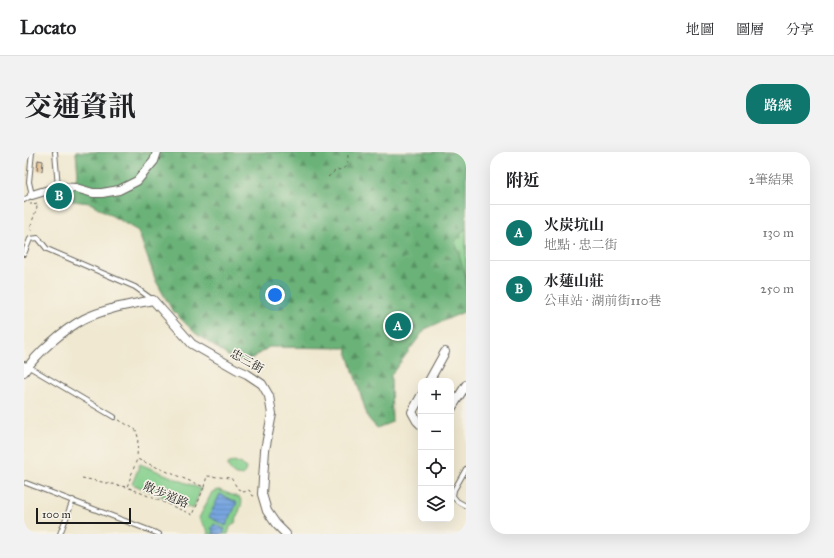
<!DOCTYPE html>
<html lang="zh-TW">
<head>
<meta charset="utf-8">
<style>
  :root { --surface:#fff; --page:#f2f2f2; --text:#202124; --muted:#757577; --line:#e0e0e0; --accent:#0f766e }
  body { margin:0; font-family:"IM FELL Great Primer","Noto Serif TC",serif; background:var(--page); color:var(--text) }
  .controls { position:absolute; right:12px; bottom:12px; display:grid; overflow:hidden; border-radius:8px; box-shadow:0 4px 16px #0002 }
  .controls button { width:36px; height:36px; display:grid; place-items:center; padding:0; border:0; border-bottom:1px solid var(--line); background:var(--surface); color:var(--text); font:20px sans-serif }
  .scale { position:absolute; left:12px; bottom:10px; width:95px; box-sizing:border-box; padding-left:4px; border:2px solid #1c1c1c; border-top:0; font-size:11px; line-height:14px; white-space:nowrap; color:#1c1c1c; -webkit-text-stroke:3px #f7f3e8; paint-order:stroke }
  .you { position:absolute; left:251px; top:143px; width:14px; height:14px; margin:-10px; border:3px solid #fff; border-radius:50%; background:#1a73e8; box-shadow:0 0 0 6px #1a73e833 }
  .badge { display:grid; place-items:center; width:26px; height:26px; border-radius:50%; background:var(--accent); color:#fff; font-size:13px; font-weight:700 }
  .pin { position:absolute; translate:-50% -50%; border:2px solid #fff; box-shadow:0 1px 4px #0006 }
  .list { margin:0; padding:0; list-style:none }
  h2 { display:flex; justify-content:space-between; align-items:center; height:52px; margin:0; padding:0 16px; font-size:17px }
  h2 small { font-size:13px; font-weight:400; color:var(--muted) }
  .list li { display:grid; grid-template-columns:26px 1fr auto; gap:12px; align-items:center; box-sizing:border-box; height:56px; padding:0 16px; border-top:1px solid var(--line) }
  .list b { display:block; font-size:15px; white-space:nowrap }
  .list p { margin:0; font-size:13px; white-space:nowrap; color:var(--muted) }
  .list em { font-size:13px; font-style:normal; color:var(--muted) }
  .icon { flex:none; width:22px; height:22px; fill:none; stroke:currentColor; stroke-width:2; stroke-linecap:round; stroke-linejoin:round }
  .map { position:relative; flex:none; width:442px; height:382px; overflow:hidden; border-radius:16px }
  header { display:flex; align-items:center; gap:24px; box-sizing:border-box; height:56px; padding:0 20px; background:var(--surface); border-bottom:1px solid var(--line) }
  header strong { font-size:19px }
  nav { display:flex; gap:22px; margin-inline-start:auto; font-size:14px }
  .intro { display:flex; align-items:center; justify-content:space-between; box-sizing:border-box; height:96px; padding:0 24px }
  h1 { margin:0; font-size:28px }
  .button { padding:10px 18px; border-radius:16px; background:var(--accent); color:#fff; font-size:14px; font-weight:700 }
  main { display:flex; gap:24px; padding:0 24px }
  aside { flex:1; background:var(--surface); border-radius:16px; box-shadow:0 4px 16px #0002 }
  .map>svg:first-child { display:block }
  .green { fill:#84cf8c; stroke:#507654 }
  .forest { fill:url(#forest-firs); stroke:#44674a }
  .cemetery { fill:url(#cemetery-stones); stroke:#507654 }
  .water { fill:url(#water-rules); stroke:#4a607e }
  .building { fill:url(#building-back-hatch) }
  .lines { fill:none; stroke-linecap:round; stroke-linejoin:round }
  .service-casing { stroke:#66635b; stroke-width:6 }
  .minor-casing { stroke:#66635b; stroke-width:10 }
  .path { stroke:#66635b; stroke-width:1; stroke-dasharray:3 3; stroke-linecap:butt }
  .service { stroke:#fff; stroke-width:4 }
  .minor { stroke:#fff; stroke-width:8 }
  .labels { text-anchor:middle; stroke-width:3; stroke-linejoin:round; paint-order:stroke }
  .street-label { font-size:12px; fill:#1c1c1c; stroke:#f7f3e8 }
</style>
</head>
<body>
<header>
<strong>Locato</strong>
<nav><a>地圖</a><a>圖層</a><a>分享</a></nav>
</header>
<div class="intro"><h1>交通資訊</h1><a class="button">路線</a></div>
<main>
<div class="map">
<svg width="442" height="382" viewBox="0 0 442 382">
  <defs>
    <pattern id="forest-firs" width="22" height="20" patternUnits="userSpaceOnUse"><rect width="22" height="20" fill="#6bb278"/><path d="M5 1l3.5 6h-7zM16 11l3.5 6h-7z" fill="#579062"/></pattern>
    <pattern id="cemetery-stones" width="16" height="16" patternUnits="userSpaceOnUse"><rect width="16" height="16" fill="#84cf8c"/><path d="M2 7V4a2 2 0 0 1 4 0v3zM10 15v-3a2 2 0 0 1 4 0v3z" fill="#71b178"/></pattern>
    <pattern id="water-rules" width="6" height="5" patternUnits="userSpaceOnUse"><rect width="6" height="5" fill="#77a5e0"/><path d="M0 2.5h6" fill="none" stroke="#6186b5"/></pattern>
    <pattern id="building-back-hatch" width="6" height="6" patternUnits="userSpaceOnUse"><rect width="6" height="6" fill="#e9b477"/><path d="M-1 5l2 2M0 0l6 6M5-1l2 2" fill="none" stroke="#c79a66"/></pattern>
  </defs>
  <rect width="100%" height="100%" fill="#f7f3e8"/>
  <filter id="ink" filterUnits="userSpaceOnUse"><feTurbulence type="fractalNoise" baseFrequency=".025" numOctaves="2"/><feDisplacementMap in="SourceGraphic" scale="8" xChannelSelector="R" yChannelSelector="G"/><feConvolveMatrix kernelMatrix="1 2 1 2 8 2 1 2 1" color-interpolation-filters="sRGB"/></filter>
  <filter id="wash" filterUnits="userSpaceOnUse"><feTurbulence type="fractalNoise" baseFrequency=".012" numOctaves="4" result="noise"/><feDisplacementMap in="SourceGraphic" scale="16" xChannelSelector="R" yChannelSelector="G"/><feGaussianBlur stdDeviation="0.9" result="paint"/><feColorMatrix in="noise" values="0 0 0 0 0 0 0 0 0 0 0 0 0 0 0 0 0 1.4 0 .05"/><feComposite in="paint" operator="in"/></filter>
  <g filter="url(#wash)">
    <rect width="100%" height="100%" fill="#f0e8d0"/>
    <g class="green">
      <path d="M210,309L218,312L222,316C220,330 204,322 204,312Z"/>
      <polygon points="116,312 177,337 169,357 108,332"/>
      <polygon points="195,338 216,346 218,351 211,371 206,375 204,382 184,382 184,379 175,366 188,340"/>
    </g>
    <polygon class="forest" points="52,0 442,0 442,159 401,177 367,223 368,270 353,276 344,266 322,196 245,195 222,210 204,204 171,181 148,158 132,129 114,79 66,51 40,48 54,23"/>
    <polygon class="cemetery" points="442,76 442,125 431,89"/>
    <g class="water">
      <polygon points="196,342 213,351 202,374 185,365"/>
      <polygon points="190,372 201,377 199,382 189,382 189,378 187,377"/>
    </g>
    <g id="blocks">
      <polygon class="building" points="14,8 19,9 18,19 13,18"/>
    </g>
  </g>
  <g filter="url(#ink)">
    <use href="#blocks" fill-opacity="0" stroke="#66635b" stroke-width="1"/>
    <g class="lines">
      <g class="service-casing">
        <g id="service">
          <polyline points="31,0 34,35"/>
          <polyline points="0,48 8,43 5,30 8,0"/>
          <polyline points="0,102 6,87 14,86 23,97 111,135 129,148"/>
          <polyline points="0,212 90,265"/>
          <polyline points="442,317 430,338 429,344 433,349 442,354"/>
          <polyline points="2,331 135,382"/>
          <polyline points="36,382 49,348"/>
        </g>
      </g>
      <g class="minor-casing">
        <g id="minor">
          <polyline points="8,43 34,35 52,36 69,41 78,41 95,38 113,29 130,9 133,0"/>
          <path d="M0,220C14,200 39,178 60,167C82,156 106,153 129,148L168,192L212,217L223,222L238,232L245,244L248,262L241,298L238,342L243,359L252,372L262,382"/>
          <polyline points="405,229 421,200"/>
          <polyline points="397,244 388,260 393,269 397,273"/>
          <polyline points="427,257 442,233"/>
        </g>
      </g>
      <g class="path">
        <path d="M304,25L312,18C324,18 324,10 324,0"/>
        <polyline points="7,50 7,53 14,52 6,76 10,81"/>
        <polyline points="95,268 112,278 114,285 113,306"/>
        <polyline points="58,326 103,335 169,363 180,335 113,307 103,335"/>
        <polyline points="180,335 183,324 207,326 214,337 220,340 225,338 229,344 232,343"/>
      </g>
      <use href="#service" class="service"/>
      <use href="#minor" class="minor"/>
    </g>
  </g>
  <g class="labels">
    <g class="street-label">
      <text transform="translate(223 209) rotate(29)" y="4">忠三街</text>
      <text transform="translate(142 343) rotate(23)" y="4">散步道路</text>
    </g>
  </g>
</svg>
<div class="controls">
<button>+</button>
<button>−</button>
<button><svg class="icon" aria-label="locate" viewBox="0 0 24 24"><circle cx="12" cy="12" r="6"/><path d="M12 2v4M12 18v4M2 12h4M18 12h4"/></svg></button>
<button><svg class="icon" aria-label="layers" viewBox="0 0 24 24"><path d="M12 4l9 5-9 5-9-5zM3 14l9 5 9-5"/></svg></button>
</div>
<div class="scale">100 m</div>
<div class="you"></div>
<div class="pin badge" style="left:374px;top:174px">A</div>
<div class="pin badge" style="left:35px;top:44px">B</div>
</div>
<aside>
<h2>附近<small>2筆結果</small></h2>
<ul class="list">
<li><span class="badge">A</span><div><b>火炭坑山</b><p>地點 · 忠二街</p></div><em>130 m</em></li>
<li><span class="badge">B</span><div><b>水蓮山莊</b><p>公車站 · 湖前街110巷</p></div><em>250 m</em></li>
</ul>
</aside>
</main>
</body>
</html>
